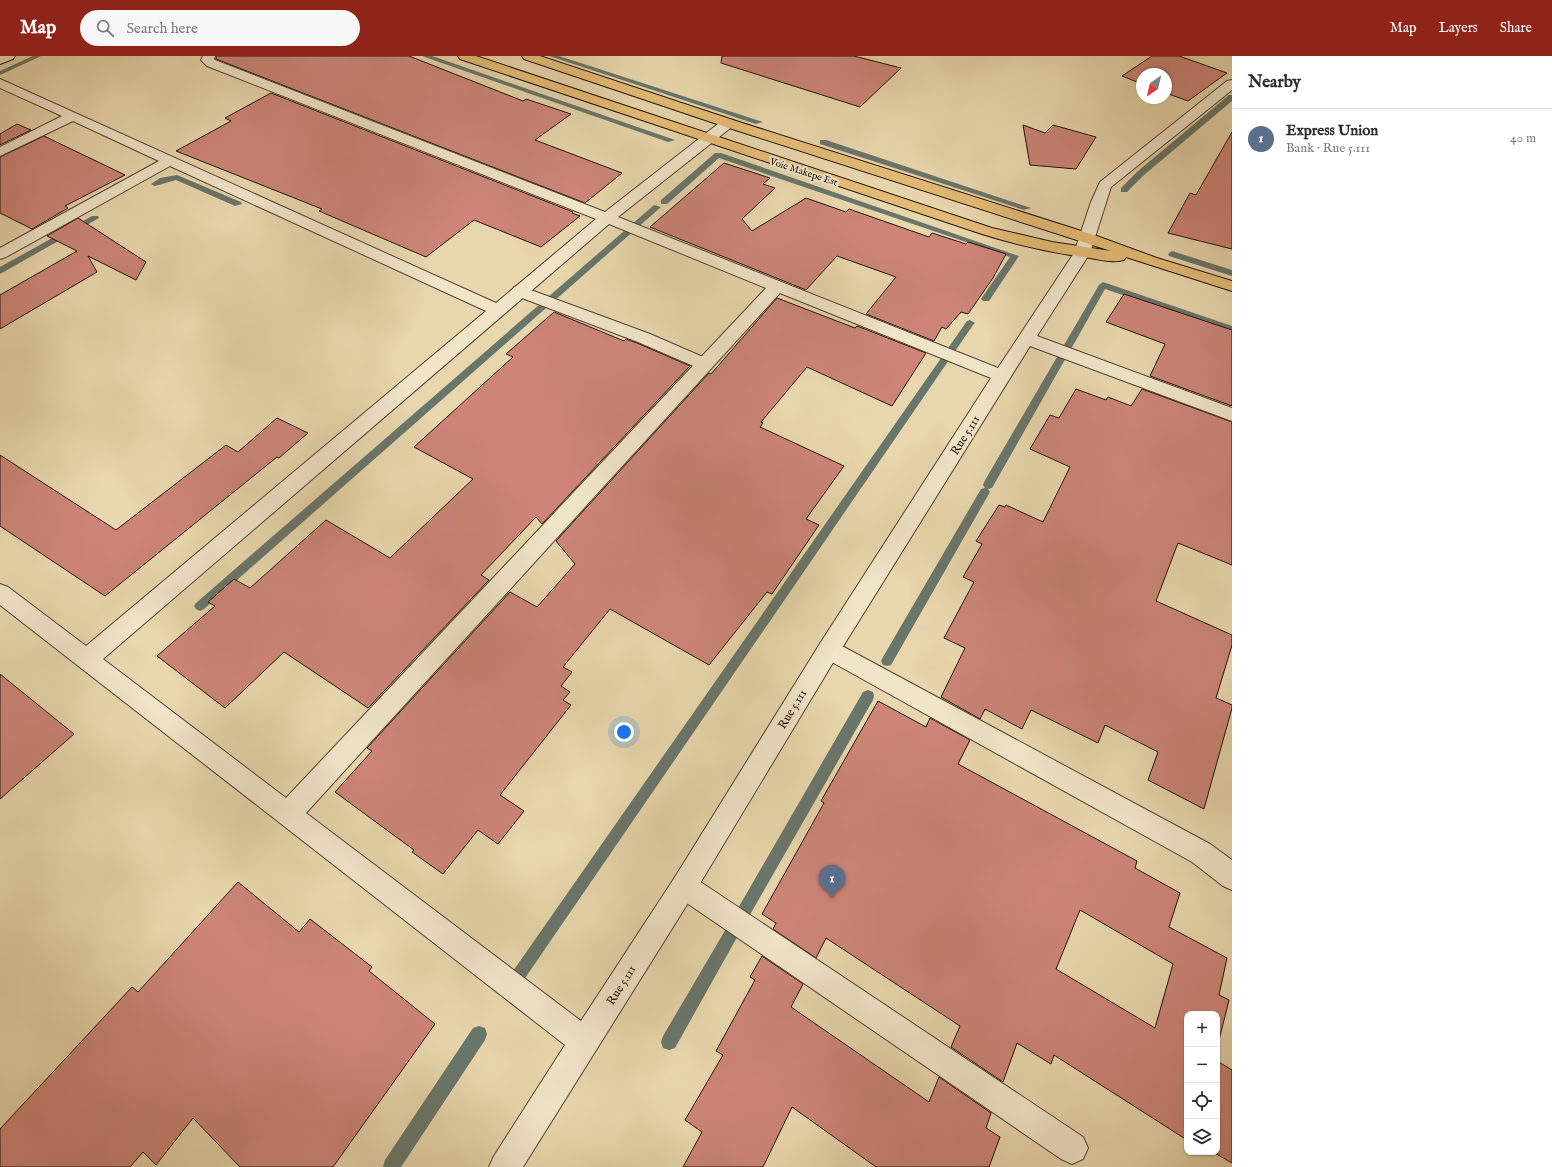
<!DOCTYPE html>
<html lang="en">
<head>
<meta charset="utf-8">
<style>
  :root { --surface:#fff; --page:#f7f7f7; --text:#2b2b33; --muted:#7c7c81; --line:#e1e1e2; --accent:#8f2418 }
  body { margin:0; font-family:"IM FELL English",serif; background:var(--page); color:var(--text) }
  .controls { position:absolute; right:12px; bottom:12px; display:grid; overflow:hidden; border-radius:8px; box-shadow:0 1px 3px #0004 }
  .controls button { width:36px; height:36px; display:grid; place-items:center; padding:0; border:0; border-bottom:1px solid var(--line); background:var(--surface); color:var(--text); font:20px sans-serif }
  .compass { position:absolute; left:1136px; top:12px; width:36px; height:36px; border-radius:50%; background:var(--surface); box-shadow:0 1px 3px #0004; rotate:214deg }
  .you { position:absolute; left:624px; top:676px; width:14px; height:14px; margin:-10px; border:3px solid #fff; border-radius:50%; background:#1a73e8; box-shadow:0 0 0 6px #1a73e833 }
  .badge { display:grid; place-items:center; width:26px; height:26px; border-radius:50%; background:var(--accent); color:#fff; font-size:13px; font-weight:700 }
  .pin { position:absolute; translate:-50% -33px; filter:drop-shadow(0 1px 2px #0008) }
  .pin::after { content:''; position:absolute; top:21px; width:14px; height:12px; background:inherit; clip-path:polygon(0 0,100% 0,50% 100%) }
  .list { margin:0; padding:0; list-style:none }
  h2 { display:flex; justify-content:space-between; align-items:center; height:52px; margin:0; padding:0 16px; font-size:17px }
  h2 small { font-size:13px; font-weight:400; color:var(--muted) }
  .list li { display:grid; grid-template-columns:26px 1fr auto; gap:12px; align-items:center; box-sizing:border-box; height:60px; padding:0 16px; border-top:1px solid var(--line) }
  .list b { display:block; font-size:15px; white-space:nowrap }
  .list p { margin:0; font-size:13px; white-space:nowrap; color:var(--muted) }
  .list em { font-size:13px; font-style:normal; color:var(--muted) }
  .icon { flex:none; width:22px; height:22px; fill:none; stroke:currentColor; stroke-width:2; stroke-linecap:round; stroke-linejoin:round }
  .map { position:relative; flex:none; width:1232px; height:1111px; overflow:hidden }
  header { display:flex; align-items:center; gap:24px; box-sizing:border-box; height:56px; padding:0 20px; background:var(--accent); color:#fff }
  header strong { font-size:19px }
  nav { display:flex; gap:22px; margin-inline-start:auto; font-size:14px }
  .search { width:280px; height:36px; background:var(--page); display:flex; align-items:center; gap:10px; box-sizing:border-box; padding:0 14px; border-radius:22px; color:var(--muted); font-size:15px }
  main { display:flex }
  aside { flex:1; background:var(--surface) }
  .map>svg:first-child { display:block }
  .lines { fill:none; stroke-linecap:round; stroke-linejoin:round }
  .stream { fill:#69766c; fill-rule:evenodd }
  .building { fill:#cc8578; stroke:#221207; fill-rule:evenodd }
  .lane-casing { stroke:#544330; stroke-width:2 }
  .street-casing { stroke:#544330; stroke-width:2 }
  .secondary-casing { stroke:#221207; stroke-width:2 }
  .primary-casing { stroke:#221207; stroke-width:2 }
  .lane { fill:#f0e4c9; fill-rule:evenodd }
  .street { fill:#f0e4c9; fill-rule:evenodd }
  .secondary { fill:#f0e4c9; fill-rule:evenodd }
  .primary { fill:#e4bb76; fill-rule:evenodd }
  .labels { text-anchor:middle; stroke-width:4; stroke-linejoin:round; paint-order:stroke }
  .far-street-label { font-size:10px; fill:#221207; stroke:#f0e4c9 }
  .street-label { font-size:12px; fill:#221207; stroke:#f0e4c9 }
</style>
</head>
<body>
<header>
<strong>Map</strong>
<div class="search"><svg class="icon" aria-label="search" viewBox="0 0 24 24"><circle cx="10" cy="10" r="6"/><path d="M15 15l6 6"/></svg>Search here</div>
<nav><a>Map</a><a>Layers</a><a>Share</a></nav>
</header>
<main>
<div class="map">
<svg width="1232" height="1111" viewBox="0 0 1232 1111">
  <rect width="100%" height="100%" fill="#e8d6ac"/>
  <filter id="stains"><feTurbulence type="fractalNoise" baseFrequency=".005" numOctaves="4"/><feColorMatrix values="0 0 0 0 .2 0 0 0 0 .09 0 0 0 0 .02 0 0 0 .5 -.17"/></filter>
  <radialGradient id="worn" r=".72"><stop offset=".6" stop-color="#630" stop-opacity="0"/><stop offset="1" stop-color="#630" stop-opacity=".3"/></radialGradient>
  <g class="lines">
    <g class="stream">
      <polygon points="33,0 41,0 0,19 0,15"/>
      <polygon points="422,0 432,0 675,84 668,86"/>
      <polygon points="549,0 559,0 763,66 756,68"/>
      <polygon points="1229,39 1232,39 1232,45 1144,119 1127,136 1121,136 1121,132 1138,115"/>
      <polygon points="820,84 826,84 1031,152 1024,154 820,88"/>
      <polygon points="715,97 721,97 1019,200 989,245 983,245 981,243 1010,201 719,102 667,148 661,148 661,144"/>
      <polygon points="177,119 241,146 242,148 235,150 176,124 155,130 151,128 160,122"/>
      <polygon points="654,149 661,151 204,553 200,555 196,553 194,550 196,547"/>
      <polygon points="92,160 98,160 99,162 0,218 0,211"/>
      <polygon points="1172,195 1232,214 1232,220 1169,200 1168,198"/>
      <polygon points="1103,226 1232,270 1232,276 1105,233 992,432 988,433 990,436 891,609 887,610 883,609 881,605 883,601 981,433 985,432 983,429 984,426 1099,229"/>
      <polygon points="970,264 975,267 973,269 521,928 516,931 511,928 508,923 511,918 967,265"/>
      <polygon points="868,634 873,636 874,640 873,644 747,864 740,866 743,871 740,876 675,992 669,994 663,992 661,986 663,980 730,866 737,864 735,859 737,854 863,636"/>
      <polygon points="479,970 485,972 487,978 485,984 401,1111 383,1111 385,1104 473,972"/>
    </g>
  </g>
  <g class="building">
    <polygon points="216,0 409,0 523,45 526,43 571,58 535,84 622,117 585,147 216,3"/>
    <polygon points="722,0 854,0 901,12 860,51 721,7"/>
    <polygon points="1152,0 1179,0 1227,17 1188,45 1166,37 1166,18 1142,18 1142,28 1122,20"/>
    <polygon points="271,37 573,156 572,157 580,160 541,191 474,164 426,201 319,155 322,153 176,95 231,65 225,62"/>
    <polygon points="17,68 31,74 0,89 0,78"/>
    <polygon points="1023,69 1045,77 1053,69 1096,81 1076,113 1030,109"/>
    <polygon points="1232,76 1232,193 1168,177 1190,137 1196,139"/>
    <polygon points="44,80 125,119 65,150 68,152 32,173 0,157 0,101"/>
    <polygon points="724,107 770,122 763,128 775,132 742,163 752,175 806,142 846,156 849,153 929,181 932,177 966,188 968,186 1006,198 993,222 968,258 961,256 946,273 942,271 934,285 866,258 896,221 837,200 806,234 650,171"/>
    <polygon points="78,162 146,206 136,224 88,200 97,216 0,273 0,239 77,195 47,180"/>
    <polygon points="1124,238 1232,274 1232,350 1150,320 1165,288 1106,266"/>
    <polygon points="777,242 855,272 857,270 926,297 892,350 807,311 761,366 763,367 760,371 844,410 806,463 819,469 772,538 767,536 709,609 610,553 563,611 572,616 561,630 570,636 563,644 571,649 500,739 524,755 498,788 478,774 443,818 412,796 414,794 335,736 372,695 367,692 510,536 537,551 575,508 556,485 709,317 711,318"/>
    <polygon points="554,256 624,285 626,283 637,287 690,310 542,468 536,461 481,519 489,524 368,652 284,596 225,652 157,600 215,550 208,546 234,523 250,532 326,464 390,502 473,423 414,391 513,301 506,298"/>
    <polygon points="1076,333 1106,344 1108,341 1131,350 1142,333 1232,366 1232,509 1178,487 1156,545 1232,579 1232,589 1216,642 1232,649 1232,652 1204,753 1148,724 1158,696 1105,669 1098,687 1031,654 1022,673 985,653 980,663 941,641 965,592 944,582 974,526 963,521 982,488 976,485 999,449 1005,451 1006,449 1043,466 1070,411 1030,393 1050,359 1059,362"/>
    <polygon points="277,362 308,377 279,402 277,401 105,540 0,470 0,399 116,474 226,389 238,396"/>
    <polygon points="0,618 74,678 0,743"/>
    <path d="M878,645L926,671L930,662L970,684L958,708L1137,805L1135,812L1180,837L1169,871L1227,902L1219,939L1229,944L1217,992V958H1187V1084L1054,999L1051,1008L1017,987L1003,1026L951,991L960,970L826,882L816,902L773,873L776,867L762,858L824,747L821,745ZM1080,854L1173,908L1155,972L1056,913Z"/>
    <polygon points="238,826 299,876 310,863 372,911 369,915 435,968 333,1111 240,1111 193,1062 156,1109 143,1096 130,1111 0,1111 0,1073 132,931 138,936"/>
    <polygon points="762,900 803,928 791,951 929,1046 939,1021 991,1057 986,1072 1000,1081 989,1111 876,1111 792,1051 763,1111 683,1111 702,1076 685,1064 723,999 716,995 755,924 750,921"/>
    <polygon points="1217,1005 1232,1014 1232,1107 1213,1096 1217,1096"/>
  </g>
  <g class="lines">
    <g class="lane-casing">
      <g id="lane">
        <polygon points="520,230 650,278 710,304 713,308 710,312 704,314 698,312 638,286 514,239 512,235 514,231"/>
        <polygon points="829,583 1210,788 1232,804 1232,834 1223,830 1192,806 821,600 818,593 821,586"/>
        <polygon points="684,817 693,821 1083,1081 1088,1092 1083,1103 1072,1108 1061,1103 675,839 671,830 675,821"/>
      </g>
    </g>
    <g class="street-casing">
      <path id="street" d="M203,0H215L214,3L215,4L605,156L723,64H733L735,67L733,70L618,161L998,312L1074,197L1091,146L1100,126L1227,25L1232,24V34L1111,131L1090,197L1037,280L1232,352V365L1030,290L837,600L693,839L523,1111H489L494,1100L565,989L0,549V528L8,531L86,590L486,255L170,110L6,201L0,203V192L159,105L73,65L0,100V91L62,60L0,32V23L496,247L596,163L207,10L201,4ZM609,168L766,232L286,742L103,603ZM780,237L991,322L821,586L675,821L581,965L306,757Z"/>
    </g>
    <g class="secondary-casing">
      <polygon id="secondary" points="0,0 15,0 13,3 0,8"/>
    </g>
    <g class="primary-casing">
      <path id="primary" d="M458,0H476L992,172L1052,186L1111,195L723,70L524,3L522,0H540L733,64L1094,179L1157,202L1232,225V235L1126,201L1124,204C1113,207 1101,204 1090,202C1053,197 1017,189 982,178L460,3Z"/>
    </g>
    <use href="#lane" class="lane"/>
    <use href="#street" class="street"/>
    <use href="#secondary" class="secondary"/>
    <use href="#primary" class="primary"/>
  </g>
  <g class="labels">
    <g class="far-street-label">
      <text transform="translate(804 115) rotate(18)" y="4">Voie Makepe Est</text>
    </g>
    <g class="street-label">
      <text transform="translate(965 379) rotate(-58)" y="4">Rue 5.111</text>
      <text transform="translate(792 653) rotate(-59)" y="4">Rue 5.111</text>
      <text transform="translate(621 929) rotate(-58)" y="4">Rue 5.111</text>
    </g>
  </g>
  <rect width="100%" height="100%" filter="url(#stains)"/>
  <rect width="100%" height="100%" fill="url(#worn)"/>
</svg>
<div class="controls">
<button>+</button>
<button>−</button>
<button><svg class="icon" aria-label="locate" viewBox="0 0 24 24"><circle cx="12" cy="12" r="6"/><path d="M12 2v4M12 18v4M2 12h4M18 12h4"/></svg></button>
<button><svg class="icon" aria-label="layers" viewBox="0 0 24 24"><path d="M12 4l9 5-9 5-9-5zM3 14l9 5 9-5"/></svg></button>
</div>
<svg class="compass" viewBox="-18 -18 36 36"><path d="M0-13l5 13h-10z" fill="#e53935"/><path d="M0 13l5-13h-10z" fill="#7c7c81"/></svg>
<div class="you"></div>
<div class="pin badge" style="left:832px;top:842px;background:#5c6f8a">1</div>
</div>
<aside>
<h2>Nearby<small></small></h2>
<ul class="list">
<li><span class="badge" style="background:#5c6f8a">1</span><div><b>Express Union</b><p>Bank · Rue 5.111</p></div><em>40 m</em></li>
</ul>
</aside>
</main>
</body>
</html>
